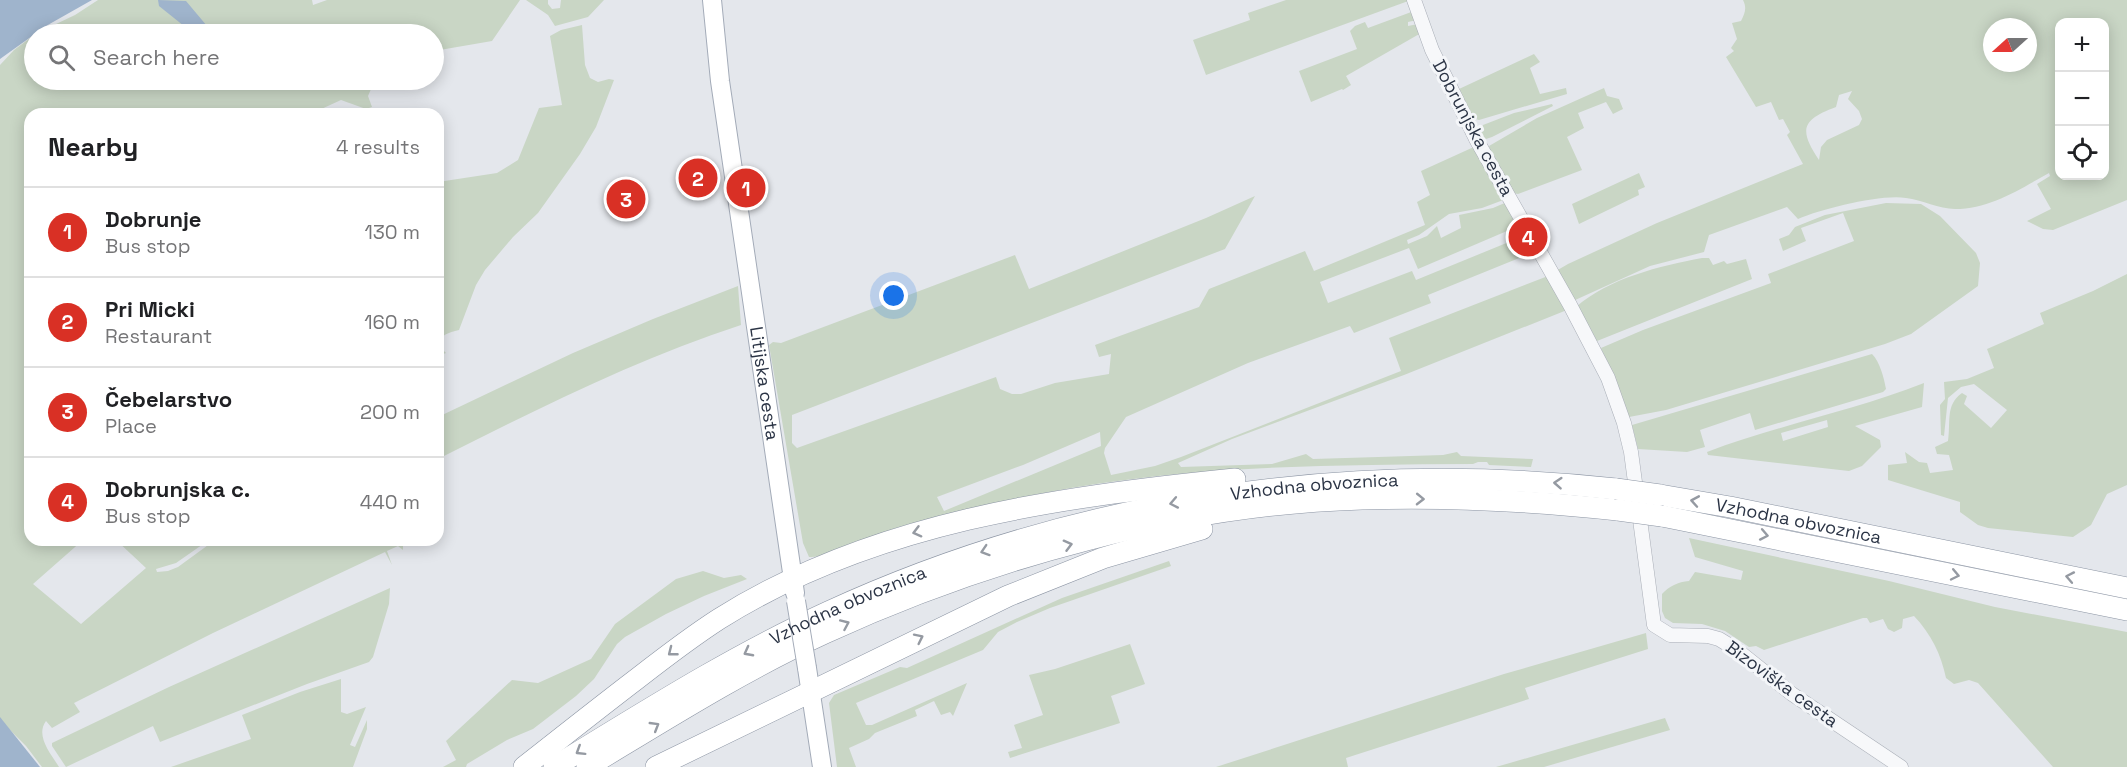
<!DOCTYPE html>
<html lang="en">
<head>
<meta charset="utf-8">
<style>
  :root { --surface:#fff; --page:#f2f2f2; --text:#202124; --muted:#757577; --line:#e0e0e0; --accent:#d93025 }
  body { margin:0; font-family:"Space Grotesk",sans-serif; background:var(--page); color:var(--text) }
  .controls { position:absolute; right:18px; top:18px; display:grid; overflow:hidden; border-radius:12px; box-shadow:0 3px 15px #0003 }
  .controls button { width:54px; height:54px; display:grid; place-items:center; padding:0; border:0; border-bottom:2px solid var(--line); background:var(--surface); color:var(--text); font:30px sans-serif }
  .compass { position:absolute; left:1983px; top:18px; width:54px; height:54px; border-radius:50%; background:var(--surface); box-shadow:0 3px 15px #0003; rotate:249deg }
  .you { position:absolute; left:894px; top:296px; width:21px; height:21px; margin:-15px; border:4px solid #fff; border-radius:50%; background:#1a73e8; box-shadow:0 0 0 9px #1a73e833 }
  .badge { display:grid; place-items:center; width:39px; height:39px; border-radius:50%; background:var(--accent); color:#fff; font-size:20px; font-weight:700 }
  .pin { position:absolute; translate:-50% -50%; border:3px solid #fff; box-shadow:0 2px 6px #0006 }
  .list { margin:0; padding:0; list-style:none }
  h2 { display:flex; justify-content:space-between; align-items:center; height:78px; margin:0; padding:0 24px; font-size:26px }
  h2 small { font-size:20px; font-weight:400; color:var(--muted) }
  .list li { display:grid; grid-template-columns:39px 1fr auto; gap:18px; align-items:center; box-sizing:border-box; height:90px; padding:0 24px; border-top:2px solid var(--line) }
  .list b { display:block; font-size:22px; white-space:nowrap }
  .list p { margin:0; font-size:20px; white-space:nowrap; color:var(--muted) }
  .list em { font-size:20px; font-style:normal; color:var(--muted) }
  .icon { flex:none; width:33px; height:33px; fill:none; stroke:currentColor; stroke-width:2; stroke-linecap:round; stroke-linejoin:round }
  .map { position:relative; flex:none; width:2127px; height:767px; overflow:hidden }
  .search { position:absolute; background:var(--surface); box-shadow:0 3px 15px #0003; left:24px; top:24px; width:420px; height:66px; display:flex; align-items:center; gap:15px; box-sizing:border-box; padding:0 21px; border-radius:33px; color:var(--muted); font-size:22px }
  .panel { position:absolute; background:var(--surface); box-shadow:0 3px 15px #0003; left:24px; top:108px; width:420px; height:438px; border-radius:18px }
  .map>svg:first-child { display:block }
  .green { fill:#c9d6c5; fill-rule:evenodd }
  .water { fill:#9fb4cc }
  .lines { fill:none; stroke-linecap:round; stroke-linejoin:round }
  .minor-casing { stroke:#a9aeb7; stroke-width:15 }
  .major-casing { stroke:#a3abb8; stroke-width:20 }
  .highway-casing { stroke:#8b94a3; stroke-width:22 }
  .minor { stroke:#f7f8fa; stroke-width:14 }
  .major { stroke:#fff; stroke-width:18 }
  .highway { stroke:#fff; stroke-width:21 }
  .major-bridge-casing { stroke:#a3abb8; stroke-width:20; stroke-linecap:butt }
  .highway-bridge-casing { stroke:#8b94a3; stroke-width:22; stroke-linecap:butt }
  .major-bridge { stroke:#fff; stroke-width:18 }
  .highway-bridge { stroke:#fff; stroke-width:21 }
  .oneway { stroke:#959aa2 }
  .labels { text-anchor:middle; stroke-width:6; stroke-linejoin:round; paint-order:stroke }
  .street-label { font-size:18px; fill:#2b3445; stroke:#f4f6f9 }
</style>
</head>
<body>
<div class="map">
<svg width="2127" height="767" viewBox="0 0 2127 767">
  <rect width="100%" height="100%" fill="#e4e7ec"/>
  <g class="green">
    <polygon points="98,0 312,0 313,5 327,0 520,0 492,41 434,51 434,34 35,34 75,15"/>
    <polygon points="526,0 548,0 548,4 552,9 560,8 561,0 604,0 588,17 555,26 548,15"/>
    <polygon points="1286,0 1411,0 1206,75 1193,40 1250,20 1248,13"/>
    <path d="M1743,0H2127V200L2053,230L2043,229L2027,221L2051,209L2037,184L2050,176L2049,173C2020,189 1990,209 1955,209C1939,209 1922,200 1906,198C1880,194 1822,209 1798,219L1787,207L1709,235L1704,252L1650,266L1573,301L1556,271L1568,264L1657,223L1803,164L1787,135L1790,132L1783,119L1779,120L1771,102L1756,107L1726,57L1734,51L1731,48L1737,39L1732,23L1741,21C1745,13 1747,8 1743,0ZM2060,22H2104V176H2060ZM1992,27H2028V63H1992ZM1852,91L1848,99L1859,111L1862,119L1859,125L1827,140L1821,147L1819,160C1799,130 1801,120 1836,107L1839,95Z"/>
    <polygon points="1414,11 1417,20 1408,22 1408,26 1418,24 1421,33 1346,76 1351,85 1343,90 1342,89 1311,102 1299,71 1357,49 1350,31 1355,26 1365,22 1368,28"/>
    <path d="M582,25L585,65L590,78L598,82L609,79L614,80L596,127L580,154L538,213L513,237L485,270L476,285L459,330C448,333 441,334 438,345L446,353L438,356V182L497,173L518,160L539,108L562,105L550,36L561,30Z"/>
    <path d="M34,35V80H375L368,96L372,107L366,109L341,100L317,111V114H30V540H83L33,584L81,624L146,568L116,540H209L176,563L156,569L157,572L168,571L178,567L215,540H403V550L398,546L387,551L392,565L385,552L213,633L74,703L80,712L52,728L46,721C35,736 51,754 59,767H42L26,746L0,720V65L14,50Z"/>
    <polygon points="1534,54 1540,62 1530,68 1540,94 1566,88 1567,94 1479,120 1472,118 1459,94 1459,89"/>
    <polygon points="1604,88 1607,96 1619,99 1623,109 1613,114 1606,102 1578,113 1584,128 1567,137 1582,170 1518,194 1513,193 1491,155 1489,146 1537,118"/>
    <polygon points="1552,104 1553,106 1492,137 1483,140 1480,133 1483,125 1514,113"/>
    <path d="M1476,146L1506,199L1482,208L1449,214L1419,235L1407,240L1408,244L1427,236L1437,226L1441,238L1461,228L1459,215L1493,208L1507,202L1521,225L1418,269L1409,248L1320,282L1328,303L1412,271L1416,280L1526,235L1534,252L1428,295L1431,303L1354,333L1350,326L1248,363L1126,417L1105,448L1104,453L1111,475L1155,466L1181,457L1401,371L1389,338L1548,276L1567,310L1404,375L1232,439L1178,463L1181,467L1272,464L1306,454L1313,459L1443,455L1457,452L1461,456L1533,459L1531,467L1489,465L1487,462H1478L1473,464C1329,465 1186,465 1044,493C996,502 946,514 899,527C878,533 827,559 809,557L803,543L769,345L773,342L781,343L1015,255L1029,289L1206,218L1255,196L1225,249L792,415V443L797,448L996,377L1000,389L1012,394H1021L1055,383L1109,374L1111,354L1099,357L1095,345L1199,307L1209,289L1305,251L1314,271L1425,225L1417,202L1430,195L1421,171ZM1100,432L1101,446L944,511L937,497L1023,465Z"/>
    <polygon points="1639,173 1645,187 1638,190 1639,195 1579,224 1572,204"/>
    <polygon points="1886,203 1921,204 1940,216 1976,253 1980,263 1978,286 1911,334 1885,344 1666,410 1629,417 1601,348 1643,330 1771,283 1768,274 1854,241 1843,213 1801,228 1806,241 1783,251 1779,239 1789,235 1795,227 1825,215"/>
    <path d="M1702,258H1709L1713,265L1724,261L1727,264L1746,259L1752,279L1597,341L1589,332L1576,307C1609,278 1660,266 1702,258Z"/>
    <path d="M2127,274V485L2107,494L2091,525L2073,537L1988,528L1978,525L1960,512V502L1888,480V465L1907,463L1905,452L1919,462L1927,463L1930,473L1953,470L1949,455L1937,454L1935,447L1948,441C1951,422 1945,405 1962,393L1967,396L1964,404L1991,428L2007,410L1974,384L1961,387L1948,398L1944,436L1941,435L1940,405L1945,399L1944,382L1967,379L1994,368L1987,349L2044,324L2040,313L2093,291Z"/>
    <path d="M738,286L741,325C636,359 536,410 438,459V417L573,353L653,319Z"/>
    <path d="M1872,354C1880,362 1884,378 1886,389L1883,392L1755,430L1750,413L1700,430L1705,447L1687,452L1638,449L1632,425Z"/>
    <path d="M1924,383L1922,407L1855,426L1880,440L1881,447L1862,466L1849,471L1708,455L1707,452C1778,425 1853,411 1924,383ZM1827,420L1828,427L1783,441L1781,433Z"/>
    <path d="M1689,538L1889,581L1995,607L2127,632V767H2053L1978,683L1969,680L1954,684L1946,678C1941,654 1931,634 1914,616L1903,619L1902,628L1894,632L1888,629L1883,619L1870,623L1867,618H1863L1764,650L1756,646L1749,647L1725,631L1702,624L1673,623L1665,618L1662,611V594C1669,586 1678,582 1689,581L1695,572L1741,580L1743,571L1695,557Z"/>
    <polygon points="1169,561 1171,566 1050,608 1017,622 998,632 983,650 856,703 866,725 872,725 967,683 953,716 950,712 941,715 934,701 915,710 917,716 875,733 869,739 849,748 856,767 837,767 829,703 834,695 900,667 907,668 1062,598"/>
    <polygon points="703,571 724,578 741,575 747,579 704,596 666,614 625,637 617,644 594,679 576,696 533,729 507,740 467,764 466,767 443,767 456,760 446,741 512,680 538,683 591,659 615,624 676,579"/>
    <polygon points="390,588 389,604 373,657 369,662 307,684 160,742 153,726 66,767 52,746 52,743 169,687"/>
    <polygon points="1646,633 1648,649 1525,688 1529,699 1346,758 1348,767 1216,767 1504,674"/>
    <polygon points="1130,644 1145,684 1111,696 1120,723 1010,758 1008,752 1022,748 1014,725 1043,715 1029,675 1055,669"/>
    <polygon points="341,679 341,712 347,714 366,707 350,745 355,747 367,720 367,729 353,767 171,767 251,739 242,715 300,692"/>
    <polygon points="1665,718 1670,730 1544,767 1496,767"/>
  </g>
  <g class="water">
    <polygon points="0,0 92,0 46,26 0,59"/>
    <polygon points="158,0 186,1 207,26 223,34 194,34 159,6"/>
    <polygon points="0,717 40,767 0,767"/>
  </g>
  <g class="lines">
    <g class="minor-casing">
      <polyline id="minor" points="1414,0 1432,50 1476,139 1570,305 1608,378 1624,423 1631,452 1654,625 1670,635 1708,636 1719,639 1737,650 1792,694 1901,767"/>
    </g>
    <g class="major-casing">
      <g id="major">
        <path id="s1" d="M712,0L720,81L795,593"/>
        <polyline points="807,668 822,767"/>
      </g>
    </g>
    <g class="highway-casing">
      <g id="highway">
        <path id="s2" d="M1660,495L1730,507L2127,588"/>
        <polyline points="1662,516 2127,610"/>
        <path d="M524,767C562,737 600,707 638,678C665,657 691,637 719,619C873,522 1057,497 1235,479"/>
        <path id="s3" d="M554,767C644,712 732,656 828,612C1074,499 1348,459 1616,489"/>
        <path d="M587,767C665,720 742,671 825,633C988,558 1182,504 1362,499C1447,496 1533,501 1618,510"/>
        <polyline points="656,767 1008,596 1103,558 1202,529"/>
      </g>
    </g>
    <use href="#minor" class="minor"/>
    <use href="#major" class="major"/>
    <use href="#highway" class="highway"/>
    <g class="major-bridge-casing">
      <polyline id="major-bridge" points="796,601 807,668"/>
    </g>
    <g class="highway-bridge-casing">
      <g id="highway-bridge">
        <polyline points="1616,489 1660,495"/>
        <polyline points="1618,510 1662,516"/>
      </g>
    </g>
    <use href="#major-bridge" class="major-bridge"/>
    <use href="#highway-bridge" class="highway-bridge"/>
  </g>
  <defs><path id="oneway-chevron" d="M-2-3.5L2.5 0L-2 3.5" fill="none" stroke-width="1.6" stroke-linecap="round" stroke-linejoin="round" transform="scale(1.5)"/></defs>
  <g class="oneway">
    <use href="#oneway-chevron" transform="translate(1558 483) rotate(-176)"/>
    <use href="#oneway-chevron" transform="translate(1420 499) rotate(1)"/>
    <use href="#oneway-chevron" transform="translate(1695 501) rotate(-170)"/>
    <use href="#oneway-chevron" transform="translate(1174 503) rotate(169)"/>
    <use href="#oneway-chevron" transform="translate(917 532) rotate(165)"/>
    <use href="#oneway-chevron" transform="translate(1764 535) rotate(11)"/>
    <use href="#oneway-chevron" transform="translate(1068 545) rotate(-15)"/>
    <use href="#oneway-chevron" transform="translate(985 551) rotate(162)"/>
    <use href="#oneway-chevron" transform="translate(1955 575) rotate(12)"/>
    <use href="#oneway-chevron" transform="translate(2070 577) rotate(-169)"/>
    <use href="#oneway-chevron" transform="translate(845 624) rotate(-24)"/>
    <use href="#oneway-chevron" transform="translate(919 638) rotate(-26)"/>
    <use href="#oneway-chevron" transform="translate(672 652) rotate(142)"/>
    <use href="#oneway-chevron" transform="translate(748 652) rotate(152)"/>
    <use href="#oneway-chevron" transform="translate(655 726) rotate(-31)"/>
    <use href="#oneway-chevron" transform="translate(580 751) rotate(148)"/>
  </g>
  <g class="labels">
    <g class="street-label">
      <text transform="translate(1473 128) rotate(62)" y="6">Dobrunjska cesta</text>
      <text dy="6" stroke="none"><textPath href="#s1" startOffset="387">Litijska cesta</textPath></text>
      <text dy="6" stroke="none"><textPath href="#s3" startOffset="820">Vzhodna obvoznica</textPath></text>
      <text dy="6" stroke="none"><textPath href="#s2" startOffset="141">Vzhodna obvoznica</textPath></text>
      <text dy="6" stroke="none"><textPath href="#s3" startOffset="336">Vzhodna obvoznica</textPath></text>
      <text transform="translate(1782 684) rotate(36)" y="6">Bizoviška cesta</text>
    </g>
  </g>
</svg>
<div class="controls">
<button>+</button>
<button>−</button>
<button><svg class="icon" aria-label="locate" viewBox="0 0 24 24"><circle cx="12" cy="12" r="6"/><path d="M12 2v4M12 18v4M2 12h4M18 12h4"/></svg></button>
</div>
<svg class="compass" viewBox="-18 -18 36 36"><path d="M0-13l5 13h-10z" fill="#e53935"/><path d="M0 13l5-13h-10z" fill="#757577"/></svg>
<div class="you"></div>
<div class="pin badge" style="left:746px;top:188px">1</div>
<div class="pin badge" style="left:698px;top:178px">2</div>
<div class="pin badge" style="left:626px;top:199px">3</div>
<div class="pin badge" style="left:1528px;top:237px">4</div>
<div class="search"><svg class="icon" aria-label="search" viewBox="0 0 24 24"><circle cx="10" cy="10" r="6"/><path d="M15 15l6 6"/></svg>Search here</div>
<section class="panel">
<h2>Nearby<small>4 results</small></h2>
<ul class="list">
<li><span class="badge">1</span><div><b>Dobrunje</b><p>Bus stop</p></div><em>130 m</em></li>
<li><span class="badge">2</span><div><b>Pri Micki</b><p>Restaurant</p></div><em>160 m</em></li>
<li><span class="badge">3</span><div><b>Čebelarstvo</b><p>Place</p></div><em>200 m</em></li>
<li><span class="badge">4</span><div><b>Dobrunjska c.</b><p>Bus stop</p></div><em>440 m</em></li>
</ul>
</section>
</div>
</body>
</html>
